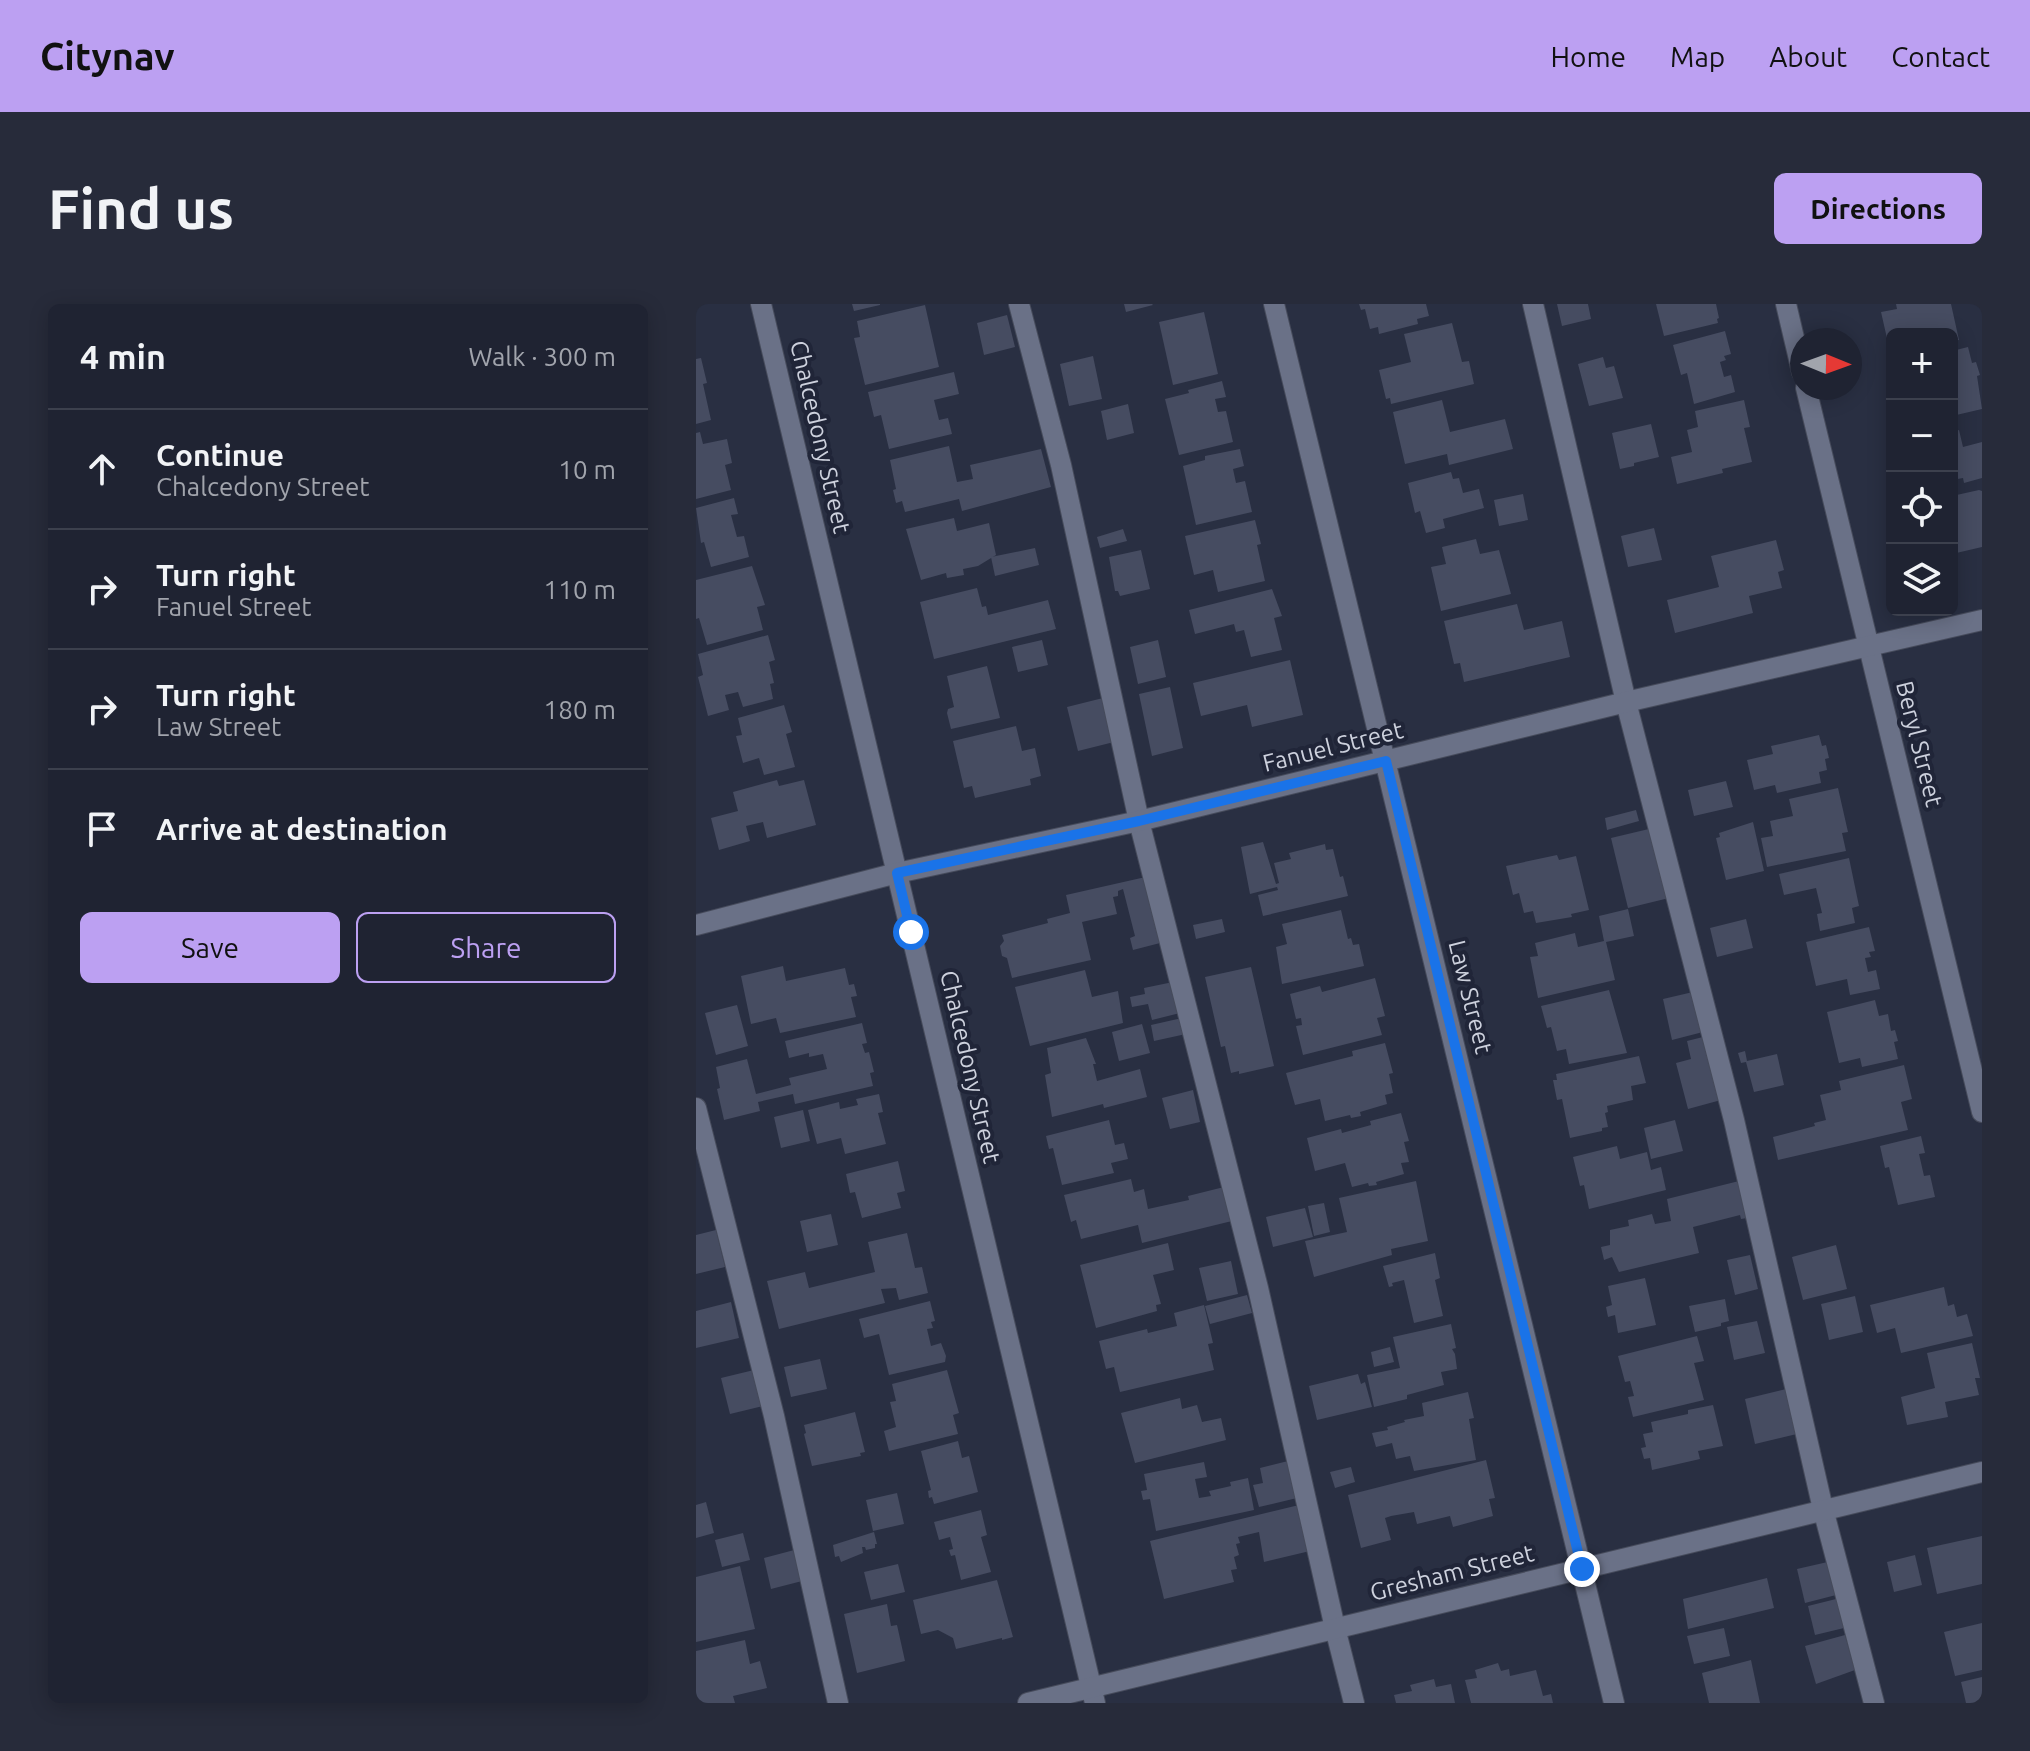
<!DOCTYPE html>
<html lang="en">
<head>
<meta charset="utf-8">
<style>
  :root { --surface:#1f2332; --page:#272b3a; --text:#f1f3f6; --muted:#a1a4ac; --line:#3c404d; --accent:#bca0f2 }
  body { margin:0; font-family:Ubuntu,sans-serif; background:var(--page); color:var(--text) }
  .controls { position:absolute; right:24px; top:24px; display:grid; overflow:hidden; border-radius:12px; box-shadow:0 4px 20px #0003 }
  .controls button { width:72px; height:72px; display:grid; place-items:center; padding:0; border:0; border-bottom:2px solid var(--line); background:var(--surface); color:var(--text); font:40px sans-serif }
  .compass { position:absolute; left:1094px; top:24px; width:72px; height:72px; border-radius:50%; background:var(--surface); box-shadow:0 4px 20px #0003; rotate:91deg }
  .stop { position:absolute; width:24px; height:24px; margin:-18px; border:6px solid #1a73e8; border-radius:50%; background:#fff }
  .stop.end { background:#1a73e8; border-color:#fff; box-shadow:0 2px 8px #0008 }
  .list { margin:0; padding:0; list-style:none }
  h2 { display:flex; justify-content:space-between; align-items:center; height:104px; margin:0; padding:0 32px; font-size:34px }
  h2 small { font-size:26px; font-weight:400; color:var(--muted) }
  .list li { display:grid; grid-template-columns:52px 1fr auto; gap:24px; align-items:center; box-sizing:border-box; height:120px; padding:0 32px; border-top:2px solid var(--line) }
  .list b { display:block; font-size:30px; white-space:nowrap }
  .list p { margin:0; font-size:26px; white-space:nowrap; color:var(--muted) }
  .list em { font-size:26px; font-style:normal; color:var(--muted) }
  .actions { display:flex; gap:16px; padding:24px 32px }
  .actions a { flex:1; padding:18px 0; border:2px solid var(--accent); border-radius:12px; text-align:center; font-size:28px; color:var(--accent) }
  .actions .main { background:var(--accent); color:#111 }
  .icon { flex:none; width:44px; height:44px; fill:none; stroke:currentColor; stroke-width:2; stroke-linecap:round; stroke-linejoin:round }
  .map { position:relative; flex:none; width:1286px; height:1399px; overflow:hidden; border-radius:12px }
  header { display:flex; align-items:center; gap:48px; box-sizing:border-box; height:112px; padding:0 40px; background:var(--accent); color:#111 }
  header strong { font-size:38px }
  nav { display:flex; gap:44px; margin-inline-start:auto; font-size:28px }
  .intro { display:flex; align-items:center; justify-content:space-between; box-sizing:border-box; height:192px; padding:0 48px }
  h1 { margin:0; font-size:56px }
  .button { padding:20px 36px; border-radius:12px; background:var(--accent); color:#111; font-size:28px; font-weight:700 }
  main { display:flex; gap:48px; padding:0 48px }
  aside { flex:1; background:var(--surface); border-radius:12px; box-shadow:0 4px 20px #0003 }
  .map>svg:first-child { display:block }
  .building { fill:#464c61 }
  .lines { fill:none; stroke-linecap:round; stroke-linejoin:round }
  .minor-casing { stroke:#464b5b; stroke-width:22 }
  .minor { stroke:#6a7187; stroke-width:20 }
  .route { stroke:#1a73e8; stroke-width:10 }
  .labels { text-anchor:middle; stroke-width:8; stroke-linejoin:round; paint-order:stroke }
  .street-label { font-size:24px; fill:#cdd1dd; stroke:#202538 }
</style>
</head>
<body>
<header>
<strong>Citynav</strong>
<nav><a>Home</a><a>Map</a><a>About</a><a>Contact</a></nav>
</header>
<div class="intro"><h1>Find us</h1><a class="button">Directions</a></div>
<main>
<aside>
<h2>4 min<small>Walk · 300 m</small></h2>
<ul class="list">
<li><svg class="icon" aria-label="ahead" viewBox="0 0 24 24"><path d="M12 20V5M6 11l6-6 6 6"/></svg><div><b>Continue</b><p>Chalcedony Street</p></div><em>10 m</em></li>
<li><svg class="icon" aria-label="right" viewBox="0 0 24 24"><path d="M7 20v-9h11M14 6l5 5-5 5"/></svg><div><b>Turn right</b><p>Fanuel Street</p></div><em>110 m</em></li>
<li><svg class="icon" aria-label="right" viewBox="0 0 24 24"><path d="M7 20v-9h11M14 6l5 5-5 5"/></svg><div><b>Turn right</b><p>Law Street</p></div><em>180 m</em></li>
<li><svg class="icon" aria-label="arrive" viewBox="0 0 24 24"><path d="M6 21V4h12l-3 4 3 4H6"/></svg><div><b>Arrive at destination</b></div></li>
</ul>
<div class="actions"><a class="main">Save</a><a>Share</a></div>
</aside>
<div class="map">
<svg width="1286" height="1399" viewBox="0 0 1286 1399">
  <rect width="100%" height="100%" fill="#292f42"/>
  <g class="building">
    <polygon points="156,0 184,0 184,1 158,7"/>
    <polygon points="428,0 456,0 457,1 430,8"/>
    <polygon points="663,0 730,0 733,12 721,15 722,20 683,30 682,23 674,25 669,5 665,6"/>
    <polygon points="861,0 892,0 895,15 866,22"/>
    <polygon points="960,0 1020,0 1023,14 1021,15 1022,19 968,32"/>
    <polygon points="1200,0 1255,0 1263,36 1256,37 1256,30 1196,30 1195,52 1185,8 1201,5"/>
    <polygon points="229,1 243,63 169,81 158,34 164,33 161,17"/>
    <polygon points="508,8 522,70 477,81 463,18"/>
    <polygon points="311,11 319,43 288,51 281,19"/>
    <polygon points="756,19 766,58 773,57 778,80 695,100 694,94 690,95 683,66 715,58 708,30"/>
    <polygon points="1029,27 1035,50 1028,52 1030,56 1024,58 1028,73 1035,71 1039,88 998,100 991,69 985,71 977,41"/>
    <polygon points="1272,43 1276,59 1280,58 1284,71 1281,72 1286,105 1256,112 1256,47"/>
    <polygon points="397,52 406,95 373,102 364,60"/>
    <polygon points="907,53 910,64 918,62 927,94 893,102 882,60"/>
    <polygon points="5,54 11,79 7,80 15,116 0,120 0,55"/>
    <polygon points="258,68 263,90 238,96 243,116 252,114 256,130 193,145 185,111 178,113 172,88"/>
    <polygon points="526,77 530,93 519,95 522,108 530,107 537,138 483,151 469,95 493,89 492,86"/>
    <polygon points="746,96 754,128 809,115 817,145 753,161 751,150 709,160 697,108"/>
    <polygon points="1048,96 1054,123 1048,124 1056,158 1026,165 1027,169 981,180 975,153 996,148 991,126 1002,123 999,107"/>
    <polygon points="432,100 438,129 411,136 405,107"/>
    <polygon points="955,120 963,153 938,159 938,162 924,165 916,129"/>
    <polygon points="1263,126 1267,143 1286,138 1286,174 1268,179 1267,174 1256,176 1256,128"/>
    <polygon points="4,128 7,140 31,135 36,159 29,161 35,186 0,195 0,129"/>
    <polygon points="253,142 261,178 277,175 274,161 345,145 355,183 266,207 263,195 209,208 206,197 200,199 197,186 200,185 194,156"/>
    <polygon points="544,145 548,162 537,165 540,179 549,177 556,208 500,221 487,162 509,156 509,152"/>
    <polygon points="755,168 757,175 763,174 767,189 783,185 788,204 747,215 749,224 730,229 724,207 719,209 712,179"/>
    <polygon points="1283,186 1286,187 1286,243 1256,250 1256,192"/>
    <polygon points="827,190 832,216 803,222 798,196"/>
    <polygon points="38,194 42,210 35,211 41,233 48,232 53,253 15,263 8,238 5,239 0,204"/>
    <polygon points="258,214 261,227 293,219 300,251 282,262 267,265 268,271 251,274 250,269 225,276 210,225"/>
    <polygon points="559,216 565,240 561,241 569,277 522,288 517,266 498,271 489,232"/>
    <polygon points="958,224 966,256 932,263 925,232"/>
    <polygon points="427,225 431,237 404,244 401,233"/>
    <polygon points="780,235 784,250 803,246 815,290 745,307 735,263 750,260 746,243"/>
    <polygon points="1080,236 1088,266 1082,268 1086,284 1053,292 1057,309 979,329 971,296 1023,283 1015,252"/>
    <polygon points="339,244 343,261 299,272 295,253"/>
    <polygon points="445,246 454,285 424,292 422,287 419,287 413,253"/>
    <polygon points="56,262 69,301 61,303 67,326 11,341 3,314 0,315 0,276"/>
    <polygon points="281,284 286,303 290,302 292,311 352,296 360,325 238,355 224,298"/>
    <polygon points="576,285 586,312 578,314 586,346 555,353 548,326 540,328 538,320 499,330 493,306"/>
    <polygon points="821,300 828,326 866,317 874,353 768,378 764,359 758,360 748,317"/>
    <polygon points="72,331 79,356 73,358 78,379 74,380 77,395 47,403 42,388 29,391 33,406 12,412 2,373 7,371 2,350"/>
    <polygon points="346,336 352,361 322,368 316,343"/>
    <polygon points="462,336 470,373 442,380 434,343"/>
    <polygon points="594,356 607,411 556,423 551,401 505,412 497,379"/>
    <polygon points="291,362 304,414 255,425 251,409 252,405 258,403 251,372"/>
    <polygon points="474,383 487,444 456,452 443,390"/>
    <polygon points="407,394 418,438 382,447 371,403"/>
    <polygon points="88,401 96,428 90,430 99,463 68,471 63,454 47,459 40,432 46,431 42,414"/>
    <polygon points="320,422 326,447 339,444 345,472 334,475 335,481 279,494 276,482 268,484 257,437"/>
    <polygon points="1123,431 1126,442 1130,441 1133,454 1129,455 1131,466 1123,468 1125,479 1081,489 1079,481 1058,486 1051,456 1077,450 1075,442"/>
    <polygon points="81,476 83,482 108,476 120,521 71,534 67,518 50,522 54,537 23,546 15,514 42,507 37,488"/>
    <polygon points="1030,477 1037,503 998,512 992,486"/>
    <polygon points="1142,484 1152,528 1146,529 1150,547 1071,563 1065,534 1077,532 1074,517 1097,512 1093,495"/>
    <polygon points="940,506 943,517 911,526 909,514"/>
    <polygon points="1057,518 1068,567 1030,576 1020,534 1024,533 1023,529"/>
    <polygon points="957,524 973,594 932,604 915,534"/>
    <polygon points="567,538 580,580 583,579 578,559 595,555 593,549 629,540 630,546 637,545 644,573 647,572 652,592 567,612 562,591 582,586 581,583 554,590 545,543"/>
    <polygon points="861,551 863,556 880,552 893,606 875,610 876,613 840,619 837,607 828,609 823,589 817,591 810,562"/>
    <polygon points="1153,554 1163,602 1156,604 1159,619 1124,627 1121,610 1126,609 1120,584 1088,591 1083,570"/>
    <polygon points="454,572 468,638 437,646 434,634 439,632 427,585 422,587 422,592 417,593 421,610 386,618 395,656 316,674 311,654 306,652 304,642 308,637 306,631 352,619 351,615 374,609 370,591"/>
    <polygon points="932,605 938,632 910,638 919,676 842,694 834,653 842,652 839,639 879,629 882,643 908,637 903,612"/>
    <polygon points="645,606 652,635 655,634 657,641 663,640 668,662 586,680 580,643 591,640 586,620"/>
    <polygon points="526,615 529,628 500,635 497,621"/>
    <polygon points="1050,615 1057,644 1021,653 1014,624"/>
    <polygon points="1173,623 1179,647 1173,648 1175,653 1169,654 1172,668 1180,666 1184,685 1154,691 1151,675 1120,682 1110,638"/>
    <polygon points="87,662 90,677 149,664 153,681 158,680 161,692 155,693 160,713 84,729 80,714 55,720 45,672"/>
    <polygon points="555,663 578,762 543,770 543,767 535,769 529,742 525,743 509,673"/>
    <polygon points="389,666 396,693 422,687 427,719 334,742 319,683"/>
    <polygon points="679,674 689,712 681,714 686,731 607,751 600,722 606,721 605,714 600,715 594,690 624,682 626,688"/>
    <polygon points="477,678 484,709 456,716 452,700 436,703 434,693 449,690 448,684"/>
    <polygon points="913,686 931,749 873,760 870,745 861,747 855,723 851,724 845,702"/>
    <polygon points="997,688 1007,728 976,736 967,695"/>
    <polygon points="1179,696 1183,712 1192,710 1195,727 1199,726 1202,737 1198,738 1202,755 1166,763 1164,754 1143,759 1131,708"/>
    <polygon points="41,701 52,742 20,751 9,709"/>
    <polygon points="486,714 490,730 458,737 455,721"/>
    <polygon points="166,719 171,739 166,740 169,749 173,748 178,768 174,769 177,782 99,800 97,790 62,798 64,807 28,816 21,785 24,784 20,763 51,755 60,790 95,781 93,774 131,765 127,750 113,753 113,749 93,754 89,737"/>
    <polygon points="446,720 454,749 423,757 416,728"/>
    <polygon points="1007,733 1025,796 992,805 980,759 995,755 991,737"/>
    <polygon points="390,734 400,760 397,760 401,777 444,765 451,793 408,804 407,800 356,813 349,771 355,769 351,744"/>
    <polygon points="689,739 697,769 693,770 697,789 689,791 691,800 664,808 665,812 655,814 654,811 629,817 624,795 599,801 590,769 657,752 656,747"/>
    <polygon points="1049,747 1051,757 1081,750 1088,781 1058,788 1050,758 1045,759 1042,749"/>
    <polygon points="943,752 950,779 935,782 937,796 911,802 912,808 909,809 912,823 906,824 906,827 874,834 866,795 861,796 857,776 861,776 860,770"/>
    <polygon points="1208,761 1216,795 1205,798 1212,826 1082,856 1077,833 1119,822 1118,819 1130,816 1124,791 1145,786 1143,777"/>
    <polygon points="497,786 504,818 474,825 466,794"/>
    <polygon points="183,790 187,808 182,809 190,840 149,850 145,834 121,840 112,806 143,798 144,805 162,801 160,795"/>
    <polygon points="107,806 114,837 85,844 78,813"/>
    <polygon points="705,809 713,837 708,838 713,858 705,859 708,870 680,878 681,881 673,882 672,879 656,883 649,859 619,867 611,834 645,825 646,829 675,821 674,817"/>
    <polygon points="413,816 419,841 428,839 432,855 415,859 418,869 366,881 357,844 353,845 350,832"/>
    <polygon points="979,816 987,847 955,855 948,824"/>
    <polygon points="1225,832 1229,849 1223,850 1228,872 1234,871 1239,893 1202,901 1193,863 1189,864 1184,842"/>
    <polygon points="921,842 924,855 951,848 955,866 965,863 970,886 893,905 888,881 884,882 877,853"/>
    <polygon points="202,857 209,887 201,889 205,904 166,914 159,888 154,889 150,870"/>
    <polygon points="435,875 438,888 448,885 452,905 493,896 492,892 528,883 536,917 446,939 442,921 385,935 380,916 375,918 368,891"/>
    <polygon points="720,877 732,937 695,945 696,951 618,973 609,937 651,928 643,894"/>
    <polygon points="1043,877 1051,914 1045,915 1044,911 997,923 1003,949 923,968 916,953 908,956 905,943 914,941 914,926 933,922 932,916 956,910 959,920 975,917 971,895"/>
    <polygon points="628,899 634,928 618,932 612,902"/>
    <polygon points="609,904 617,933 577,943 570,913"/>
    <polygon points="135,910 142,941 111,948 104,917"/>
    <polygon points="20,926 29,963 0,970 0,931"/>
    <polygon points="211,929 219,964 226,963 232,989 203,996 200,984 185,985 189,999 83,1025 71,977 109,968 113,984 179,968 172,938"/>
    <polygon points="472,939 478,966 457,971 465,1000 460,1001 461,1007 400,1024 384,961"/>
    <polygon points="1140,941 1151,985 1107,996 1096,953"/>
    <polygon points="739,949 744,974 739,976 747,1012 718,1019 708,976 696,979 697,982 693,983 687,962"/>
    <polygon points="1054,951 1062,985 1039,991 1031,956"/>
    <polygon points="535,957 542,990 511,997 503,964"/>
    <polygon points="949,974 960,1021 922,1029 919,1011 912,1013 910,1003 916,1001 912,982"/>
    <polygon points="1248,983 1252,1002 1258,1000 1261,1013 1271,1010 1277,1032 1205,1049 1199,1024 1181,1029 1174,1001"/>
    <polygon points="551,991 556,1009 514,1020 509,1002"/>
    <polygon points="1159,992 1167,1028 1133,1036 1125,1000"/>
    <polygon points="1029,995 1033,1017 1025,1019 1025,1022 999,1028 993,1002"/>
    <polygon points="234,997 239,1017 235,1018 237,1024 231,1025 235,1042 245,1039 250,1052 249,1058 193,1071 183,1030 168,1034 163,1015"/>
    <polygon points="35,998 43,1034 0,1044 0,1007"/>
    <polygon points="508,1001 517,1039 512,1040 518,1066 424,1088 418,1063 410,1065 403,1037 451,1025 452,1029 481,1022 478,1009"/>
    <polygon points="1061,1017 1069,1049 1038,1056 1031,1023"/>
    <polygon points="755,1020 760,1044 756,1045 759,1050 761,1065 745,1068 748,1081 711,1091 711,1095 678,1103 671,1071 704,1064 697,1033"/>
    <polygon points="1001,1032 1008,1057 998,1059 1008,1096 937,1113 932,1093 938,1092 934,1077 929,1078 922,1052"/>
    <polygon points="1276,1039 1284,1074 1279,1074 1283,1091 1249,1098 1252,1113 1211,1121 1205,1093 1239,1084 1231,1049"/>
    <polygon points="694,1043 698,1058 678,1063 675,1048"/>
    <polygon points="124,1055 131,1085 95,1093 88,1063"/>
    <polygon points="58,1066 67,1102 34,1110 25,1074"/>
    <polygon points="251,1066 263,1109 257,1111 262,1130 193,1147 188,1127 200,1123 194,1098 200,1097 196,1080"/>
    <polygon points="662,1070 665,1080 669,1078 676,1103 621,1116 613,1082"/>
    <polygon points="1094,1084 1105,1129 1059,1140 1049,1095"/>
    <polygon points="772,1088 778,1114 773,1115 780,1156 718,1167 714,1152 700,1155 696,1139 680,1143 676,1129 692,1126 691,1123 709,1118 708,1116 728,1112 726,1099"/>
    <polygon points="484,1094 486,1105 501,1101 506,1118 525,1114 530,1136 439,1159 425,1109"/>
    <polygon points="1017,1101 1027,1142 1002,1147 1004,1155 956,1166 954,1154 948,1155 945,1144 950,1143 947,1130 957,1128 955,1118 992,1110 992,1106"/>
    <polygon points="159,1108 169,1148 164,1149 165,1152 116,1162 108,1130 110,1129 108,1121"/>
    <polygon points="262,1137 266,1154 273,1152 282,1188 238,1200 236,1193 233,1194 232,1187 235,1186 225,1147"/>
    <polygon points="790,1156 799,1194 793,1195 797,1212 757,1223 754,1212 721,1220 718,1208 695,1212 689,1214 695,1236 665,1244 652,1191"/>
    <polygon points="592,1157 601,1194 563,1203 557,1181 567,1179 564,1164"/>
    <polygon points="508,1158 511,1173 499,1175 503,1194 515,1192 513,1187 535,1182 534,1178 552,1174 558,1206 460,1227 454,1195 447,1196 445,1187 451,1186 448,1170"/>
    <polygon points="655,1163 659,1178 639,1184 634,1168"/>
    <polygon points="201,1189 208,1220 177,1227 170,1196"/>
    <polygon points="10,1198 18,1229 0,1234 0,1201"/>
    <polygon points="603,1201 614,1247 568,1258 563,1228 542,1233 544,1239 540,1240 543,1251 538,1253 541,1265 535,1266 538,1278 468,1295 454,1237"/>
    <polygon points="285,1206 291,1231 285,1233 295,1268 265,1276 259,1251 255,1252 253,1246 257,1245 254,1233 243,1236 238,1218"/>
    <polygon points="178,1228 181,1240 179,1240 179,1244 170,1246 169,1243 166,1243 167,1249 145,1258 143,1252 139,1253 137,1241"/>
    <polygon points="47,1229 54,1256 26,1263 19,1236"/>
    <polygon points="1286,1232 1286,1280 1241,1290 1231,1244"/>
    <polygon points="102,1245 110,1276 75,1285 68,1254"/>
    <polygon points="1219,1251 1226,1281 1198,1288 1191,1258"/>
    <polygon points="1136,1257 1144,1290 1109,1299 1101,1265"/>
    <polygon points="202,1260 209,1288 175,1296 168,1268"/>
    <polygon points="44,1262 59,1325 0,1338 0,1273"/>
    <polygon points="1071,1274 1078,1304 992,1325 987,1295"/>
    <polygon points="301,1276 317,1333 306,1336 306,1334 260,1345 257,1334 242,1326 225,1330 217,1296"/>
    <polygon points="1140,1295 1148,1324 1119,1331 1112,1302"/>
    <polygon points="191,1300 195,1322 201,1321 209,1357 161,1369 148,1310"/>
    <polygon points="1286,1319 1286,1366 1259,1372 1248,1328"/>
    <polygon points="1028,1324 1034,1352 998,1360 991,1332"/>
    <polygon points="1149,1331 1159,1366 1120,1380 1109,1342"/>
    <polygon points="49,1336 54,1360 64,1357 71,1384 37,1392 39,1399 0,1399 0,1347"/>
    <polygon points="1055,1356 1064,1399 1013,1399 1006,1369"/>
    <polygon points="802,1359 805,1367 813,1365 814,1372 840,1366 847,1392 855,1390 857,1399 775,1399 769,1376 781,1374 779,1366"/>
    <polygon points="1286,1373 1286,1399 1270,1399 1265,1378"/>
    <polygon points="738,1375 740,1383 755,1380 759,1399 700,1399 698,1391 716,1387 714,1381"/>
  </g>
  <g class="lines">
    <g class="minor-casing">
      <g id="minor">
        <polyline points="65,0 399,1399"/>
        <polyline points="323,0 365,161 443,517 562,984 639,1324 658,1399"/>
        <polyline points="578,0 918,1399"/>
        <polyline points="837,0 930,398 1038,816 1127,1205 1178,1399"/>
        <polyline points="1090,0 1106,68"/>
        <polyline points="1110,84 1286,808"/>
        <polyline points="0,621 201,569 443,517 930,398 1286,316"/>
        <polyline points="0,804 78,1112 142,1399"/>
        <polyline points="332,1399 1286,1168"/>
      </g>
    </g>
    <use href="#minor" class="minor"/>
  </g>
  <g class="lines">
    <polyline class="route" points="215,628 201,569 443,517 690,457 886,1265"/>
  </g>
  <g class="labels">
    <g class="street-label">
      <text transform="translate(124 133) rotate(77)" y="8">Chalcedony Street</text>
      <text transform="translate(1223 440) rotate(76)" y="8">Beryl Street</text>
      <text transform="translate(637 443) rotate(-14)" y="8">Fanuel Street</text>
      <text transform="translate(774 693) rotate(76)" y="8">Law Street</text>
      <text transform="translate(274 763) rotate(77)" y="8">Chalcedony Street</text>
      <text transform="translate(756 1269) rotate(-14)" y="8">Gresham Street</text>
    </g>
  </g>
</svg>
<div class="controls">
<button>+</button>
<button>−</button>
<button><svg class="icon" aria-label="locate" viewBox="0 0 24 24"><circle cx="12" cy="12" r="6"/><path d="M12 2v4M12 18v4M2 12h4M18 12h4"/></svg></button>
<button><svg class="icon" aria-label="layers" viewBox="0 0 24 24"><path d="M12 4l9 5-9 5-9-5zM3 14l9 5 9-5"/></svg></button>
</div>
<svg class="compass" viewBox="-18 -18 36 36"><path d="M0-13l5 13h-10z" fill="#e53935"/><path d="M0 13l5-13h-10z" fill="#a1a4ac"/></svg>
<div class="stop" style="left:215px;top:628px"></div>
<div class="stop end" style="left:886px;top:1265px"></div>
</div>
</main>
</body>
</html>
